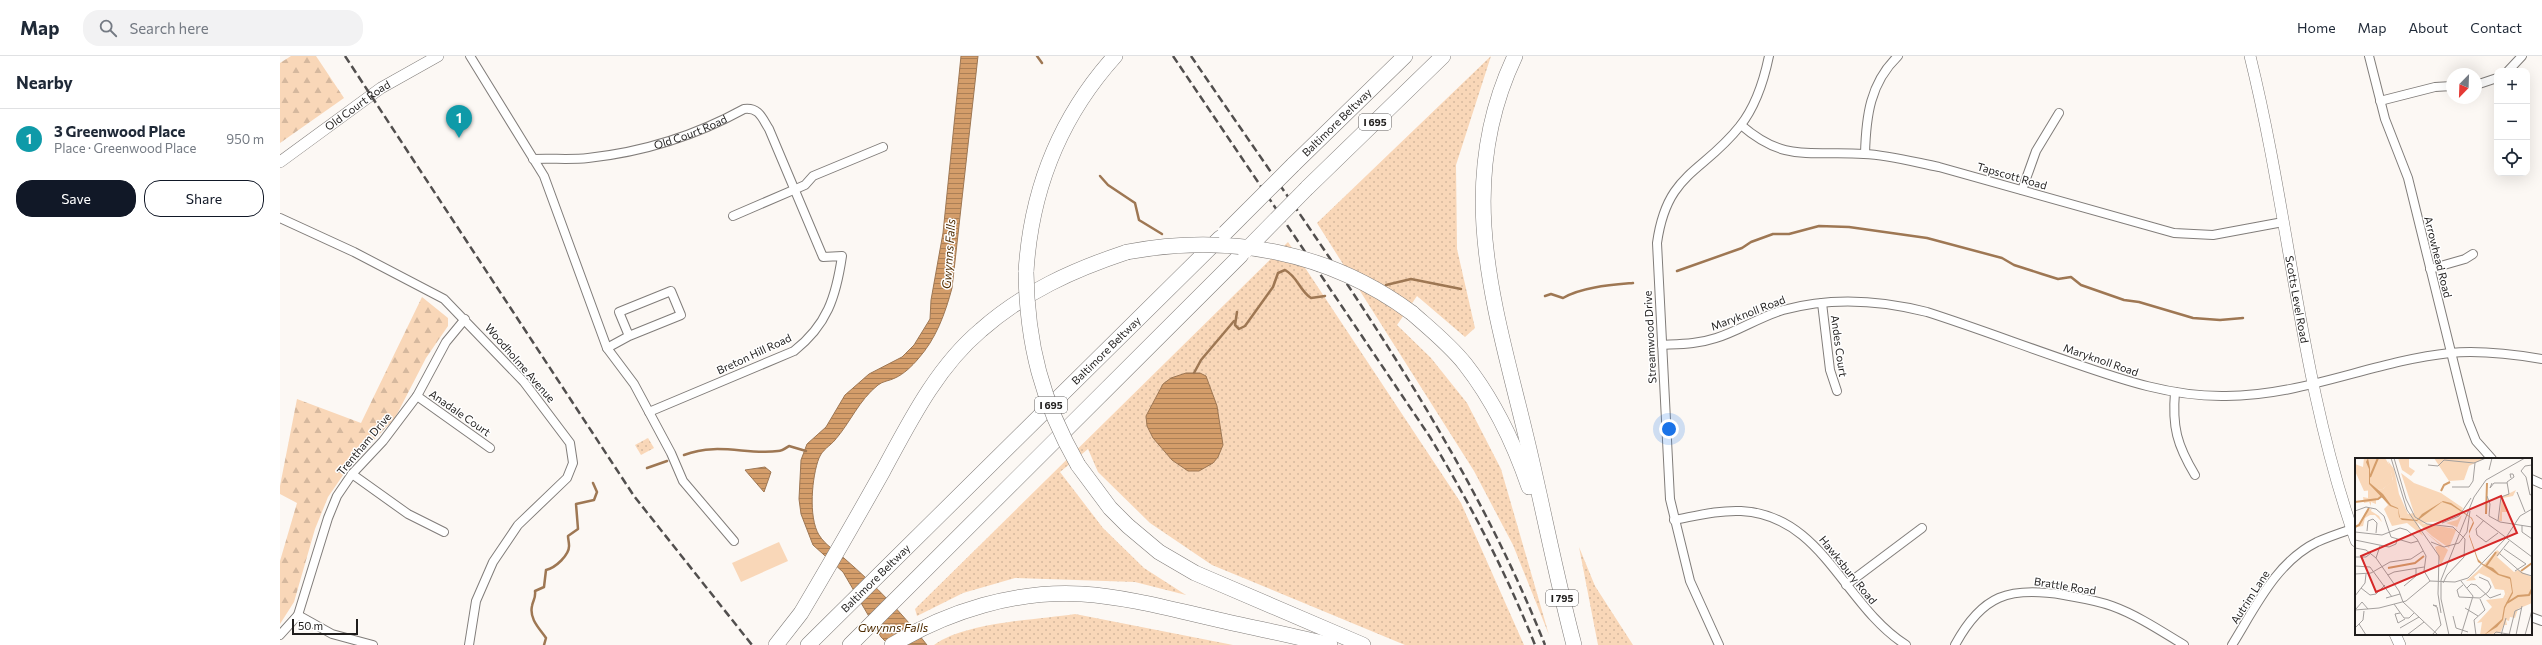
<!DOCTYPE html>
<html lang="en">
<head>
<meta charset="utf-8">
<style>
  :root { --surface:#fff; --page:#f2f2f3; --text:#1f2937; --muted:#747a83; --line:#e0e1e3; --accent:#111827 }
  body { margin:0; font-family:Commissioner,sans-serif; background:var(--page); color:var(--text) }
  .controls { position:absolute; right:12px; top:12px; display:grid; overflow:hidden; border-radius:8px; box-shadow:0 4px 16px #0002 }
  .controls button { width:36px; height:36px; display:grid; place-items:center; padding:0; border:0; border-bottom:1px solid var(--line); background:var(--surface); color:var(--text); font:20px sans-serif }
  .compass { position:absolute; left:2166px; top:12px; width:36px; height:36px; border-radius:50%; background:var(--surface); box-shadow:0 4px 16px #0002; rotate:203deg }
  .scale { position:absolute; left:12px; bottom:10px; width:66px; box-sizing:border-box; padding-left:4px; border:2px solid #1f1d1c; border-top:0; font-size:11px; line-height:14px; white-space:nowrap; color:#1f1d1c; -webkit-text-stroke:3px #fff; paint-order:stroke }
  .you { position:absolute; left:1389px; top:373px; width:14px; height:14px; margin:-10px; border:3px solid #fff; border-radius:50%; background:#1a73e8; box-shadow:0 0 0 6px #1a73e833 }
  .badge { display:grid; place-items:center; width:26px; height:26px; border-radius:50%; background:var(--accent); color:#fff; font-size:13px; font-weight:700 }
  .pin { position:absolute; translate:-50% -33px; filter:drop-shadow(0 1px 2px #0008) }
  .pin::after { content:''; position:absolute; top:21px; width:14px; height:12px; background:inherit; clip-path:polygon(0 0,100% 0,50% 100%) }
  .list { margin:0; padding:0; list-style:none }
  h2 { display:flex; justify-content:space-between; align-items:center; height:52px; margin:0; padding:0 16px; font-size:17px }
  h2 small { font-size:13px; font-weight:400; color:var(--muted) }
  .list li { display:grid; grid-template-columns:26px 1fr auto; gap:12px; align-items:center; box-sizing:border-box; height:60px; padding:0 16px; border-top:1px solid var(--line) }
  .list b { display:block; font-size:15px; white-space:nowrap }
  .list p { margin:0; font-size:13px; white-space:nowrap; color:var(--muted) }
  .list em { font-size:13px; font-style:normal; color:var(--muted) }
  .actions { display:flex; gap:8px; padding:12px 16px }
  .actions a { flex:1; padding:9px 0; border:1px solid var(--accent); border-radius:16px; text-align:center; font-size:14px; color:var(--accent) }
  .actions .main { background:var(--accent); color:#fff }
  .icon { flex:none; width:22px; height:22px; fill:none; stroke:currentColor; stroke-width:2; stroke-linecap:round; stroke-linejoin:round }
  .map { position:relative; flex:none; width:2262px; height:589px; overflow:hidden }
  header { display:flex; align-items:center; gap:24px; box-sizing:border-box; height:56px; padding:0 20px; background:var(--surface); border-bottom:1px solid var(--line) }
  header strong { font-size:19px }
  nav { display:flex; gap:22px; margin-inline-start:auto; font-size:14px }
  .search { width:280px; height:36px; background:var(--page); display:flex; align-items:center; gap:10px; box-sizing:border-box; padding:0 14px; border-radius:16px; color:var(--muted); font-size:15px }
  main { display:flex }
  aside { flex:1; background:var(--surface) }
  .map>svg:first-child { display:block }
  .forest { fill:url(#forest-firs) }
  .park { fill:url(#park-dots) }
  .garden { fill:#f9d7b8 }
  .water { fill:url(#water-rules); stroke:#9e7753 }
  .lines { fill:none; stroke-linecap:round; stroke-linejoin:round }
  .stream { stroke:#9e7753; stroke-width:2.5 }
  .street-casing { stroke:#817d7a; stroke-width:10 }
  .secondary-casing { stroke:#817d7a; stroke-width:12 }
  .highway-casing { stroke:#817d7a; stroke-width:16 }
  .street { stroke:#fff; stroke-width:8 }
  .secondary { stroke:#fff; stroke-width:11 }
  .highway { stroke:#fff; stroke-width:15 }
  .rail { stroke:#524f4e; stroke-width:2.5; stroke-dasharray:8 4; stroke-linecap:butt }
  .highway-bridge-casing { stroke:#817d7a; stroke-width:16; stroke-linecap:butt }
  .highway-bridge { stroke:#fff; stroke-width:15 }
  .labels { text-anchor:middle; stroke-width:3; stroke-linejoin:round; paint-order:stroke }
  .shield { fill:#fff; stroke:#626160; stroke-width:1 }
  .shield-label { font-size:10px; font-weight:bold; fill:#1f1d1c }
  .street-label { font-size:11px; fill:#1f1d1c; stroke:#fff }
  .water-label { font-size:12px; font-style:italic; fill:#4e2b00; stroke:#fff }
  .inset-river { fill:none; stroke:#d49d6a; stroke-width:2 }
  .inset-road { fill:none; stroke:#a4a09e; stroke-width:1 }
  .view { fill:#d62828; fill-opacity:0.15; stroke:#d62828; stroke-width:2 }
  .inset-edge { fill:none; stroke:#1f1d1c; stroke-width:2 }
</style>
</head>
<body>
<header>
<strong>Map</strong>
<div class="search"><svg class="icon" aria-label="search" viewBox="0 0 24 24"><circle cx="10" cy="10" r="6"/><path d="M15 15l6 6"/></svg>Search here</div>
<nav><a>Home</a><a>Map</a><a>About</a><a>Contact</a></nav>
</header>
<main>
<aside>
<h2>Nearby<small></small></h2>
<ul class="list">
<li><span class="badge" style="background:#0f9aa8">1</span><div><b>3 Greenwood Place</b><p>Place · Greenwood Place</p></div><em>950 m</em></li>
</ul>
<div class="actions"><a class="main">Save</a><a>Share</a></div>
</aside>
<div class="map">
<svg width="2262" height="589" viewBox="0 0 2262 589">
  <defs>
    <pattern id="forest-firs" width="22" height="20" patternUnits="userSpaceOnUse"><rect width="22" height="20" fill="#f9d7b8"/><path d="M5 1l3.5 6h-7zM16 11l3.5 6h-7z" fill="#d5b89e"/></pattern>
    <pattern id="park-dots" width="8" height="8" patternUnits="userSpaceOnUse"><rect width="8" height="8" fill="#f9d7b8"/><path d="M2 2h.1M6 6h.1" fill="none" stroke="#d5b89e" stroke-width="1.8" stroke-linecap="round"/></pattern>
    <pattern id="water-rules" width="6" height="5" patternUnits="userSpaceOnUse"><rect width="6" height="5" fill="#d49d6a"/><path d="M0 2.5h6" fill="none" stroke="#ab7f56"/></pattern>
  </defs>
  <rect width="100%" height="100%" fill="#fcf8f4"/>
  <g class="forest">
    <polygon points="11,0 36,0 64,42 0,87 0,7"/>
    <polygon points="142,241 168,262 168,270 146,302 115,362 70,409 48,441 35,473 14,546 0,568 0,505 17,447 0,438 0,430 17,343 81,367"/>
  </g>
  <g class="park">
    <polygon points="1211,0 1176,109 1177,193 1195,272 1185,281 1137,240 1117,269 1151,302 1187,347 1221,413 1269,579 1233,489 1194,415 1037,167"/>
    <polygon points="1008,186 1181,447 1244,589 1125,589 932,509 870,467 818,416 808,393 780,416 823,472 864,512 906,539 855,526 735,522 683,537 637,560 635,553"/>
    <polygon points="368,382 374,392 361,399 355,389"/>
    <polygon points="1299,491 1315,530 1353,589 1318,589"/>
    <path d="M795,558L943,587L953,589H654C686,566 756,564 795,558Z"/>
  </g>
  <polygon class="garden" points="499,486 508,505 461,526 452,507"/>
  <g class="water">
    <path d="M681,0H698L672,232C665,258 656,283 638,303C632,310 624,318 615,322C609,325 603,325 598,329C579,344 570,367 555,384C550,390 543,393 539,402C532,420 528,461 539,479C546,490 556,495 565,503C595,529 623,558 647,589H609L601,581L563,516L533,489L521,458L519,443L521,404L527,388L546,371L565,339L589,318L622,301L634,289L650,263L651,244L663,177Z"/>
    <polygon points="906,317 920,317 926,320 937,350 943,389 938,401 933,407 919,415 908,415 892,404 873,382 867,370 866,360 883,328 891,322"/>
    <polygon points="485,411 491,416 484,436 465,414"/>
  </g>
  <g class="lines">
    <g class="stream">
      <polyline points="757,0 762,7"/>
      <polyline points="820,120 828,129 855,147 859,164 882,178"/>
      <polyline points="1397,215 1462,192 1471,186 1493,178 1509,178 1539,170 1569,171 1647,182 1722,202 1734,209 1762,218 1778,223 1791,221 1801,229 1844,244 1859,246 1913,262 1940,264 1963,262"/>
      <polyline points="1106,229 1131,223 1181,233"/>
      <path d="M1265,240L1271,238L1283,242C1302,231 1331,229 1353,227"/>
      <path d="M957,256L955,269L959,273L965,270L993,231L998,217L1005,214C1018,221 1019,234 1031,242L1045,240"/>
      <polyline points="914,317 921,304 954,265"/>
      <path d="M404,399C438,386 466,399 498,395C502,395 506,392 509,390L526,395"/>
      <polyline points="367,412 387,405"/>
      <path d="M264,589L266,582C260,573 249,563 252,550C253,544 256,542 255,535L264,531L266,514C275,512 290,499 289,489C289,486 288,483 288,480L298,473L296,448L314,444L317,436L313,427"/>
    </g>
    <g class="street-casing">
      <g id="street">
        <polyline points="190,0 264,120 327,292 354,328 391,397 403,425 454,485"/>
        <polyline points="2089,0 2105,63 2128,122 2188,365 2196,385 2212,403"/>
        <polyline points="2228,15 2242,0"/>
        <polyline points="2196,29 2217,22"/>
        <polyline points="2100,45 2155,31 2172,30"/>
        <path d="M1461,69C1506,108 1531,94 1584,98C1609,99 1634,106 1659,111L1894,177L1933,179L2003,166"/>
        <path d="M1585,98C1586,60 1590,27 1618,0"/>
        <path id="s1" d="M253,103C271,102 290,104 308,102C363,96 415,80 464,53C479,51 482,62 489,73L543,201L562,200C556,241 547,269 514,295L369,356"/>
        <polyline points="1742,134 1756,95 1779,57"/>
        <polyline points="453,160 525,129 533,120 603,91"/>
        <polyline points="0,162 74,196 164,243 244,326 290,387 293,407 287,422 238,469 213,506 196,545 189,589"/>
        <polyline points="2150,213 2185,203 2193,198"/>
        <polyline points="1542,247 1550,314 1557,335"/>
        <path d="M1382,289C1400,288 1418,288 1436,282C1459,275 1479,261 1503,254C1550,241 1600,244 1647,256C1694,271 1741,289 1788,305C1840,323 1890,341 1946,340C2023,340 2094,305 2170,297C2200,294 2232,298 2262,303"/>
        <polyline points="327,292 349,280 401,259 391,235 339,256 349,280"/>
        <path d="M1895,336C1892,371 1897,389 1915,419"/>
        <polyline points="137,340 210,392"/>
        <polyline points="72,418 128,458 164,476"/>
        <polyline points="2251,423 2262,428"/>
        <path d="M1394,464C1416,460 1438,454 1461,455C1543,459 1564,550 1626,589"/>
        <polyline points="1566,529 1642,472"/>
        <polyline points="18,559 52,578 93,589"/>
        <polyline points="2251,561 2262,565"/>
        <polyline points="0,579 18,559 48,462 57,440 72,418 103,385 137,340 166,286 185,263"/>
        <path d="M1439,589L1410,525L1390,443L1377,187C1387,116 1422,118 1460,70C1476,50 1484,24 1489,0"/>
        <path d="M1675,589C1702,539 1729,530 1784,539C1800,542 1816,544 1832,550C1857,559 1881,575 1904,589"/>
        <path d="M1952,589C1975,552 1996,506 2037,486C2048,481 2060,477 2072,473"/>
      </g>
    </g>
    <g class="secondary-casing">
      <g id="secondary">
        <path id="s2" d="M1970,0C2010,161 2020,328 2076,485"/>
        <path id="s3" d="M0,106L101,32L158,0"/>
        <polyline points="2115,578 2120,589"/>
      </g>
    </g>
    <g class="highway-casing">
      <g id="highway">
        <path d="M1235,0C1169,139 1221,267 1252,406C1266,467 1278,528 1294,589"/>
        <path id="s4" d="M1013,109L1125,0"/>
        <polyline points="1027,132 1163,0"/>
        <path d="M746,216C751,134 780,61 835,0"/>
        <path d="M1132,257C1150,273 1170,289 1185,308C1214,345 1234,387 1249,431"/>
        <polyline points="798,409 830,452 848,470 879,496 915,517 1083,589"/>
        <path d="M496,589L521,557C549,510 576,463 603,415C630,365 657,311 701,274C744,236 793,214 847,196"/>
        <path id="s5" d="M528,589L940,182"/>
        <polyline points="570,589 961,199"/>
        <path d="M612,589C668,555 736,534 802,538C847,541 891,553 935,563C973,572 1012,579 1050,589"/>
      </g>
    </g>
    <use href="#street" class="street"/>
    <use href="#secondary" class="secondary"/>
    <use href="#highway" class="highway"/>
    <g class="rail">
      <polyline points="65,0 354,440 472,589"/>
      <path d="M893,0L1150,381C1190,448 1226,516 1255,589"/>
      <path d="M911,0C1039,188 1181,377 1265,589"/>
    </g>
    <g class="highway-bridge-casing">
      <g id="highway-bridge">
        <polyline points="945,177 1013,109"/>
        <polyline points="965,195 1027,132"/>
        <path d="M847,196C949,177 1048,195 1132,257"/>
        <path d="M746,216C747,288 762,346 798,409"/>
      </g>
    </g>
    <use href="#highway-bridge" class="highway-bridge"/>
  </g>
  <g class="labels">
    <g class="shield">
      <rect x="1079" y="58" width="32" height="16" rx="3"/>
      <rect x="755" y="341" width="32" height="16" rx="3"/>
      <rect x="1266" y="534" width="32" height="16" rx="3"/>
    </g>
    <g class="shield-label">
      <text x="1095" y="70">I 695</text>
      <text x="771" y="353">I 695</text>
      <text x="1282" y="546">I 795</text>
    </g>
    <g class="street-label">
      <text dy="4" stroke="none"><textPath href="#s3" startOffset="96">Old Court Road</textPath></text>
      <text dy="4" stroke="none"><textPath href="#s4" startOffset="61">Baltimore Beltway</textPath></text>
      <text dy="4" stroke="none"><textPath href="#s1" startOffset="161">Old Court Road</textPath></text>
      <text transform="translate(1732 120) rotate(16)" y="4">Tapscott Road</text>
      <text transform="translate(2158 201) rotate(76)" y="4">Arrowhead Road</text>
      <text dy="4" stroke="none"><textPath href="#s2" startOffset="248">Scotts Level Road</textPath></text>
      <text transform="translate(1468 257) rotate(-21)" y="4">Maryknoll Road</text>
      <text transform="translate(1370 281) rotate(-93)" y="4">Streamwood Drive</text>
      <text transform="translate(1559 290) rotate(82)" y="4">Andes Court</text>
      <text dy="4" stroke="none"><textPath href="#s5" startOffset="419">Baltimore Beltway</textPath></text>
      <text transform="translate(474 298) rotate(-25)" y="4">Breton Hill Road</text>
      <text transform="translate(1821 304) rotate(19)" y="4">Maryknoll Road</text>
      <text transform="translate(240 307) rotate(49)" y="4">Woodholme Avenue</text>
      <text transform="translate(180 357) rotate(35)" y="4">Anadale Court</text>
      <text transform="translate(84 388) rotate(-50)" y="4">Trentham Drive</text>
      <text transform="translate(1568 514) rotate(51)" y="4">Hawksbury Road</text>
      <text dy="4" stroke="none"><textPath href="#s5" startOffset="95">Baltimore Beltway</textPath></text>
      <text transform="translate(1785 530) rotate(9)" y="4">Brattle Road</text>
      <text transform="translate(1970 541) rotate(-57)" y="4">Autrim Lane</text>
    </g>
    <g class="water-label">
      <text transform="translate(669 198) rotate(-86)" y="4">Gwynns Falls</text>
      <text x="613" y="576">Gwynns Falls</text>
    </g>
  </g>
  <g transform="translate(2075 402)">
    <rect width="177" height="177" fill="#fcf8f4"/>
    <path d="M79,0H130L114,8L109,22L94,23Z" fill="#f9d7b8"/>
    <path d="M9,0H30L35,8L38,23L28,31L9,33L0,13V6L8,9ZM43,0H54V9L60,13L56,18L47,12ZM161,32L158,38L148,40L152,54H147V63H144L147,39ZM124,112L156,130L129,177H125L127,164L122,165L137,149L131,142L148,140L150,136L149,132L140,131L135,120L124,115L119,119L121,122L111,123Z" fill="#f9d7b8"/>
    <path d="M33,3L39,11L44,36L53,56L59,55L46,15L59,25L86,35L108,50L105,56L88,63L66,65L101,71L102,69L91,65L102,62L107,57L94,90L77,78L62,64L68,78L52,65L37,68L29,51L33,47L27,39L21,41V46L16,44V48L14,44L9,45L8,39L13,40V32L28,31L38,22ZM17,50L16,53L24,58L27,64L20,57H15L10,60L8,68L3,69L1,73L10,55ZM68,72L93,92L86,107L80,89L85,87ZM142,92L146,95L142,99L159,114L163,112L177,119V145L163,151L160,160L155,159L154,163L151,162L152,167H149L145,175L127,177L129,160L148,143L153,135V132L142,128L136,120L123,113Z" fill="#f9d7b8"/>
    <path d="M13,0L15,10V25L28,36L36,47L43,50L45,60L62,62L67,56L88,43L96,45L117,60L119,65L114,76L123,101L128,106L138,110L144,116L155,119L156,121L158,135L150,150L148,162L142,169L129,177L147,161L149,149L157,134L155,121L143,117L123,104L114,78V73L118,64L116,60L96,47L87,44L62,63L47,62L44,59L43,51L35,48L14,26V11L11,4Z" fill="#d49d6a"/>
    <path class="inset-river" d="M15,19L23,0M86,33L89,27L95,24M0,44L23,41L27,38M131,56L132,25M0,69L4,67L14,50M131,108L141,94M33,110L60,105L69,98M166,113L177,105M152,145L163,138L174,137L177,131"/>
    <path class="inset-road" d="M36,0L52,52L84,98L83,136L86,155M39,0L51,41L60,59L72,66L98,69L110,81L109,99L92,117L88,125M73,7L83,8L89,2L119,5L131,0M177,7L170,8L166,13L171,19L175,37L177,36M134,12L137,0M137,25L135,30L139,25H152M97,29H114L118,23L120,5M162,34L170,54M132,38L135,46L134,58L145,64L177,69M0,53L11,49L21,51L29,58L36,79L56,85L63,83M121,57L177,99M129,62L121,71L122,77L131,84L143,75M143,63L146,39L154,36L152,24L159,19L158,16H155L156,20M87,65L104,58L116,40M167,67V74L177,81M12,73L13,63L18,61L22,65L21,75M0,74L27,77L45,70L52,72L62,81L71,98L69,113L75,123M0,82L34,89L41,86L42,81M76,84L89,89L104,85L112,74L115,53M0,90L11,92L21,100L44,133L48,144M149,91L171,106L160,113M145,96L167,115L177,118M142,98L154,83M0,99H11L16,95M21,100L25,88M0,108L15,109L37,139M0,116L16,115L35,104L56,101L68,93M33,117L39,114L69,109M108,127L102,132L104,139L125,140L133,134L136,129L133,123L124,119M49,128L61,118V110M6,130L15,137L21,136L30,127M112,130L116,126L121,127L135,140L146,136M0,138L10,125L11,116M31,140L45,136M48,144L83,177M39,146L49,160H54L59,155M110,150L123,158M1,151L7,144L13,151M0,152L24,150L51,143L75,123L100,124L113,120L150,81L165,58L177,51M45,155L40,156L43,165L50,161M98,158L101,170L113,174M4,166L11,177M0,170L8,162L9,153M45,170L64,159M52,177L69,164M77,177L86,167L82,149L78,147L82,148M94,177L86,141V122L119,39L131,22L170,0M106,177L118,138L106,123M121,177L119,162L130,152L125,141M138,177L141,174L159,177M146,177L151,160M154,177L160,153L167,150M161,177L167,148M170,177L177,152"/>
    <path class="view" d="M146,38L162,75L21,134L6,98Z"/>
    <rect width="177" height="177" class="inset-edge"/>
  </g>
</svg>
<div class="controls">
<button>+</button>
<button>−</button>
<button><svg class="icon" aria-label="locate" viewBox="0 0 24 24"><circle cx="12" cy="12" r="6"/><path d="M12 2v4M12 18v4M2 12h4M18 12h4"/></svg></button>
</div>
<svg class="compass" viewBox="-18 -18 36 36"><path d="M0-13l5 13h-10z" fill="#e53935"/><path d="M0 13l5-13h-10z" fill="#747a83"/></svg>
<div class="scale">50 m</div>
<div class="you"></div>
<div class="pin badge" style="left:179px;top:82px;background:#0f9aa8">1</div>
</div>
</main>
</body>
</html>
